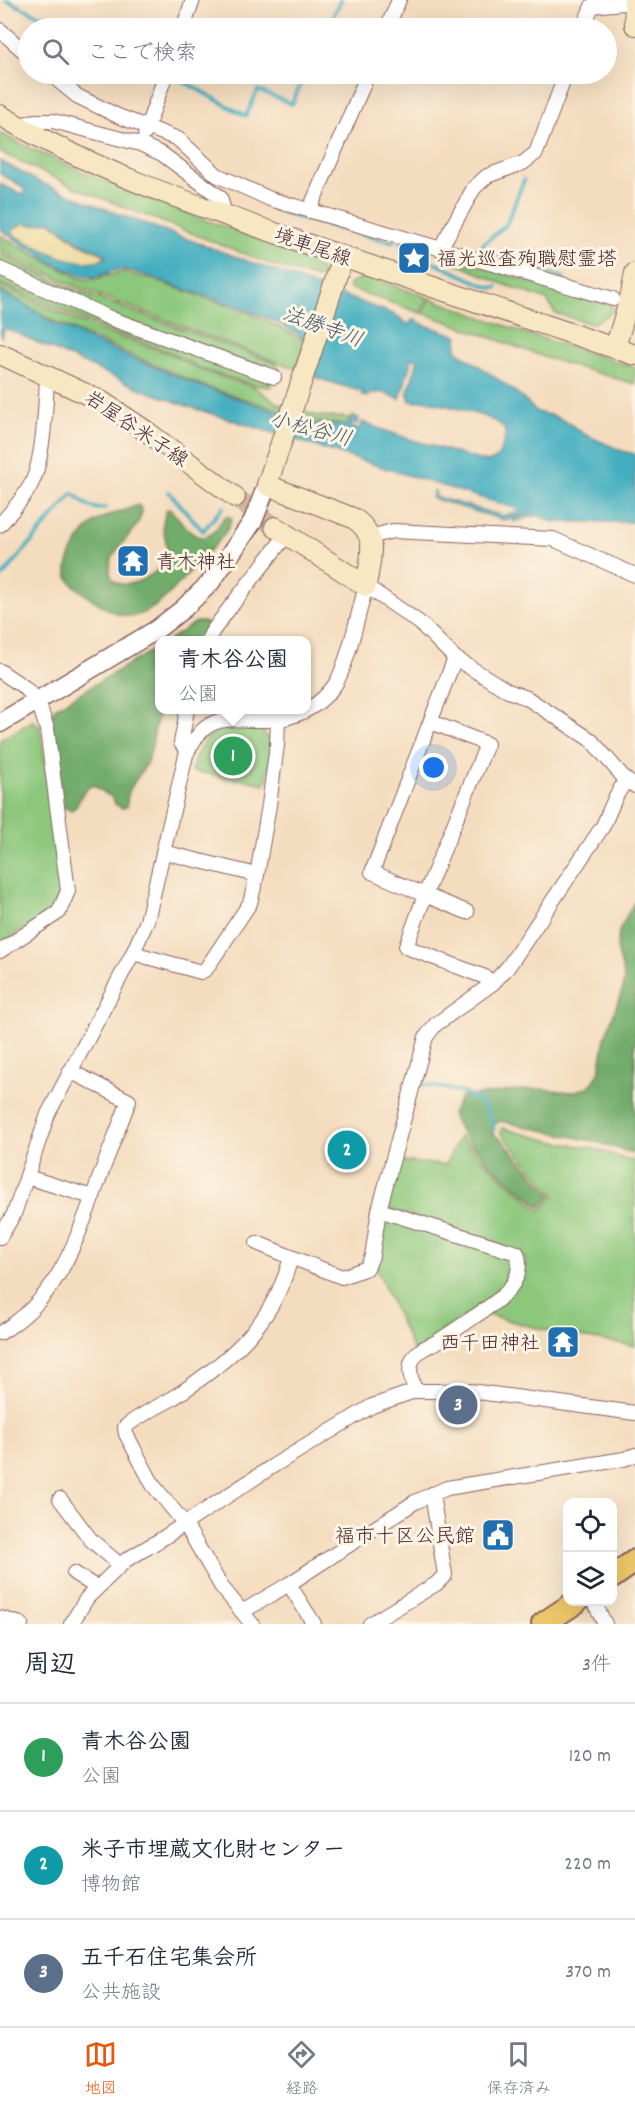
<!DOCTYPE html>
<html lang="ja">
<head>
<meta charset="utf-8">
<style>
  :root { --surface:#fff; --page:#f6f6f7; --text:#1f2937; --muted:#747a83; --line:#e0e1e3; --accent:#ea580c }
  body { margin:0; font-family:Dekko,"Klee One",sans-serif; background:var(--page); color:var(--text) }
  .controls { position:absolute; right:18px; bottom:18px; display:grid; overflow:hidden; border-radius:12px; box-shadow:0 6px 24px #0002 }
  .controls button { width:54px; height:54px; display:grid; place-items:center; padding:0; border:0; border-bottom:2px solid var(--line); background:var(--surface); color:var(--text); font:30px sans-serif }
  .you { position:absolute; left:434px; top:768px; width:21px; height:21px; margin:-15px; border:4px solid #fff; border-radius:50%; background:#1a73e8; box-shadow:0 0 0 9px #1a73e833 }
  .badge { display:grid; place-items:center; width:39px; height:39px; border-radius:50%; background:var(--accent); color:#fff; font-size:20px; font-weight:700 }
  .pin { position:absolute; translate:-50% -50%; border:3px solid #fff; box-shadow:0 2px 6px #0006 }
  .popup { position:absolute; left:155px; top:636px; width:156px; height:78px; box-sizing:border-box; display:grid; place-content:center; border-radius:12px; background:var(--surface); filter:drop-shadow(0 2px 4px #0005); font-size:20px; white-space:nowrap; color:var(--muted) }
  .popup b { font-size:22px; color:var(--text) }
  .popup::after { content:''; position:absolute; left:50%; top:100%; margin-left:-12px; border:12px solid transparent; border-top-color:var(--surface) }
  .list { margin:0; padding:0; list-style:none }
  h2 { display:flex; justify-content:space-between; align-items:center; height:78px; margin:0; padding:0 24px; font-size:26px }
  h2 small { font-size:20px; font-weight:400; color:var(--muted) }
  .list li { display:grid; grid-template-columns:39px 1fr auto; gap:18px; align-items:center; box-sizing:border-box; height:108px; padding:0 24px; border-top:2px solid var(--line) }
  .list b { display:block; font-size:22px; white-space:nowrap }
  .list p { margin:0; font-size:20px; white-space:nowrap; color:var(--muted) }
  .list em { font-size:20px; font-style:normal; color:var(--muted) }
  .icon { flex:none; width:33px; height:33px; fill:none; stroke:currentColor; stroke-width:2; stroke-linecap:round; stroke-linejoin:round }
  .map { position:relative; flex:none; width:635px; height:1624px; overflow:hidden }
  .search { position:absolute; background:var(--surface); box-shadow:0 6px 24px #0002; left:18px; right:18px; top:18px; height:66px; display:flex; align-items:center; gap:15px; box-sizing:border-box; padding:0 21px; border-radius:33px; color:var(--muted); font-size:22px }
  .sheet { height:402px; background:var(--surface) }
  nav { display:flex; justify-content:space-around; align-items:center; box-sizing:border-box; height:84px; border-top:2px solid var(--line); background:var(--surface); font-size:16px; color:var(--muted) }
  nav a { display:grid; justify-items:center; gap:3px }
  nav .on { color:var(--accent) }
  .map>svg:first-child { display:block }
  .green { fill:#8cc77b; stroke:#6b7353; stroke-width:1.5 }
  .forest { fill:#71ac6b; stroke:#5e664b; stroke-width:1.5 }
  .sand { fill:#eeda9e; stroke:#9c7c64; stroke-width:1.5 }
  .water { fill:#42aec0; stroke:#466676; stroke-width:1.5; fill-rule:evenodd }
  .pier { fill:#f4dcbe }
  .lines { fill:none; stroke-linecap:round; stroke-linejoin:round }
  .stream { stroke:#42aec0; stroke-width:4 }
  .secondary-tunnel { stroke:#d2b6a1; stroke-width:20; stroke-dasharray:20 10; stroke-linecap:butt }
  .minor-casing { stroke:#86615e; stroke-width:16 }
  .tertiary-casing { stroke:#86615e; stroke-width:21 }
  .secondary-casing { stroke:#86615e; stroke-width:22 }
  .trunk-casing { stroke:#86615e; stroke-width:26 }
  .minor { stroke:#fff; stroke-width:14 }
  .tertiary { stroke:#fff; stroke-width:18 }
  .secondary { stroke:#f7e8c3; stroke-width:20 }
  .trunk { stroke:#ecc669; stroke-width:22 }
  .labels { text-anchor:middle; stroke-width:6; stroke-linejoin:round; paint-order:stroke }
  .street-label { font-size:20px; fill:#4a1f2b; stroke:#fcf5e5 }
  .poi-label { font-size:20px; fill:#4a1f2b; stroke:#fcf5e5; text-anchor:start }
  .water-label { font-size:21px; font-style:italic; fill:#475867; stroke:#fcf5e5 }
</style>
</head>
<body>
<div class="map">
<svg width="635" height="1624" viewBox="0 0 635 1624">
  <rect width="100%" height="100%" fill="#fcf5e5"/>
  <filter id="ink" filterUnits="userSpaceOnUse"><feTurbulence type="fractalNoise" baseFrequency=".0167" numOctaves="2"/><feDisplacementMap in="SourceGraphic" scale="12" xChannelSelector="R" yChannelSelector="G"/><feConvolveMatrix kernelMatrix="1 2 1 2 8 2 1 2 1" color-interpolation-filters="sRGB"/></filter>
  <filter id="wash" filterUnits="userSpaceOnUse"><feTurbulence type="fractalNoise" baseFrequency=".008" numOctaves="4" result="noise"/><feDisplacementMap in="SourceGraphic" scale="24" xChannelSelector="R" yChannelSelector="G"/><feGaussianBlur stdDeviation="1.35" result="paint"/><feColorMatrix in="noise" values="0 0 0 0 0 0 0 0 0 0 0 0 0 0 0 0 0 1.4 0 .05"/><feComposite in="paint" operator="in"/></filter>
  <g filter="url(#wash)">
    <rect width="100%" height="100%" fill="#f4dcbe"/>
    <g class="green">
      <path d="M0,133C101,185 208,221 315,259L323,275L322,279L278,267L119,205L72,186L0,152Z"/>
      <polygon points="0,235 38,257 82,279 91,280 123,272 148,278 252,314 306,341 296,369 72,285 0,250"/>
      <polygon points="0,253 70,288 278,364 275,372 110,316 0,265"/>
      <polygon points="452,258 613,306 611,313 591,324 555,313 547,300 503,284 453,262"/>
      <polygon points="0,274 272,382 270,387 254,385 202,369 170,352 105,329 0,283"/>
      <polygon points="365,276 427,297 421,313 349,288 349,284"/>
      <polygon points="0,285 51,309 105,332 170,354 202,371 254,387 279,404 318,416 351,418 347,424 317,422 201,385 55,322 0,290"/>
      <polygon points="429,298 528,334 635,367 635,384 550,359 423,313"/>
      <path d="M33,721L40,726L62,886C57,915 26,927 4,942L0,937V740Z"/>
      <path d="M255,727L261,729L267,737H271V757L266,784L191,771C204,730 215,728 255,727Z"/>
      <polygon points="502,1128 550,1141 592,1148 635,1162 635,1346 552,1332 484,1314 524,1274 525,1258 390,1209 387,1203 398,1161 445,1165 460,1136 475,1153 540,1211 555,1196 500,1132"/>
      <polygon points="388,1217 514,1259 509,1285 414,1352 374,1264 381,1220"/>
    </g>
    <g class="forest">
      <path d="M138,505L142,510C140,533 110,546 110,569C110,600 159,577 165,560C169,548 165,539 163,528C162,523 165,515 166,510L169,509C182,518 193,546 211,534C217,530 220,521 226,516L232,518C226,539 209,549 196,564C183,579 157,611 138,615C123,619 107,610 95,601C87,596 72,587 68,577C62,561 83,532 95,522C107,514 125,511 138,505Z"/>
      <polygon points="196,622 204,622 207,624 202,640 168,640"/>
      <path d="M159,646L160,710H161C153,725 154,744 148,760C141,777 125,787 127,807L122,808L115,804L113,798L93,785L84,791L76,807L71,810L64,808L50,717L55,708Z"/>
      <path d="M635,900V1154L593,1141L500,1121L495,1124L492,1133L502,1140L552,1196L540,1207C515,1185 460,1144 452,1113L461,1097L519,1090L542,1089L571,1092L587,1088L594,1081L599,1073L605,1037L623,988L624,976L617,948L619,931Z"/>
    </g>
    <path class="sand" d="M49,221L78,243L105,255L104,259C74,272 41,249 15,237L11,231L23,223L33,225Z"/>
    <path class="water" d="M0,161L39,182L113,212L396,315L409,325L411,321L416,320L422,324L458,336L456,350L516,392L537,412L553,416L567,422L584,434L622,451L635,454V522H554L537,515L514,523L512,520L529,514L528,512L504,521L431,498L433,491H436L435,496L503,516L519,510L187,406L141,389L5,328L1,338L0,292L24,304L56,325L67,328L90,340L200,386L316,424L347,425L353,416L359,418L357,424L352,423L351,427L360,429L362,422L403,437L486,462C496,460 499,457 502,447C504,442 507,435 504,429C498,416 441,405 425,400L415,402L409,400L410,397L407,395L418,360L412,358L400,399L381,392L369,395L368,397L362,395L363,392L297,372L307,340C268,313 225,303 181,288C162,282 144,272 124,270C113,268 100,279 89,277C66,274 19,243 0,229V184L21,194L24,193L25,190L17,183L0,174ZM50,221L79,242L105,254V258C77,271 41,248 15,236L12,230L24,223L34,225Z"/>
    <polygon class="pier" points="306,446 519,510 503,515 436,496 437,491 433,490 431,499 504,521 511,519 513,523 537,516 554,523 553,525 537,519 514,526 510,521 503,523 430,501 428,498 431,490 437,489 438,494 503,513 511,510"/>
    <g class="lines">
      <g class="stream">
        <polyline points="6,0 66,28 70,21 87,28"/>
        <polyline points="327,28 341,0"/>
        <polyline points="179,79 246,116 258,90 292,104 305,74"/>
        <polyline points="267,204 285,214 388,241 394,241"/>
        <polyline points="401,242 406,250 486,286 494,288 497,287"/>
        <polyline points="470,250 564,278"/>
        <polyline points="475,251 506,225 524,180"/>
        <polyline points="169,492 203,531 223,507"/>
        <path d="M0,579L73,493C83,502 90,511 105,508"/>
        <path d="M421,1084C440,1088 472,1090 485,1107C489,1113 491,1123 494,1130"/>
      </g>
    </g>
  </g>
  <g filter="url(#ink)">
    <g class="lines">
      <polyline class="secondary-tunnel" points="235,497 275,527"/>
      <g class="minor-casing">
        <g id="minor">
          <polyline points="183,28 193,0"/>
          <polyline points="387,28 399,0"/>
          <polyline points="583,28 592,6 634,2"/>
          <polyline points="0,30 28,55"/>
          <polyline points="50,74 77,96 118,116 178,139 217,175 270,199 613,299"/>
          <polyline points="18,126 35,121 53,121 140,144 162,154 220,197 225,215"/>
          <polyline points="145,133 166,74"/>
          <polyline points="309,211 368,74"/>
          <polyline points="441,247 474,188 487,176 523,163 536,153 566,74"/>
          <polyline points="0,269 112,319 274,377"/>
          <path d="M0,525C11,511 26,497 33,480C44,455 46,403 47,375"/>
          <polyline points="370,537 393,531 553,539 635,575"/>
          <polyline points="208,640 212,632 225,614 287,534"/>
          <polyline points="455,658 372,872 425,895 406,947 485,977 493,983"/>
          <polyline points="0,671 24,687 38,701 47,729 68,891 59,912 0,951"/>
          <polyline points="187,710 181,743 188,750"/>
          <polyline points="431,722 487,744 425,895 467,912"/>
          <polyline points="163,852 257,875"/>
          <polyline points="133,953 201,972 206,969 250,903 257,875 269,805 277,745 278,719"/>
          <polyline points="27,1177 92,1197"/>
          <path d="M0,1237L14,1214L48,1114L133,953L147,921L186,755C210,703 237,725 280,719C302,715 321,704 334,686C347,668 359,610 366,586L420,623L455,658L508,691L527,698L591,740L626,780L635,786"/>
          <polyline points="257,1243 291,1257"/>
          <path d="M0,1333C54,1301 72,1252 93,1196C104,1164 117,1132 129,1101L70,1071"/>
          <path d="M415,1391C412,1380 407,1370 413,1359C418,1350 426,1347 435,1343C448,1335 461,1326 474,1317C496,1302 527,1284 517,1253L379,1210L426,1037L435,1025L493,983L508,967L603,826L616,796L626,780"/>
          <polyline points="60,1499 91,1540 120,1565"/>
          <polyline points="74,1573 97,1588"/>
          <polyline points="289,1584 314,1624"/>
          <polyline points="594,1602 605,1624"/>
          <polyline points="242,1612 289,1584 415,1502 447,1488 624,1459 635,1455"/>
          <polyline points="0,1618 21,1624"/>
          <polyline points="71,1624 87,1598 126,1560 160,1540 273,1466 372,1406 415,1391 470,1391 635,1413"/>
          <path d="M252,1624L221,1586L185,1524L153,1485L126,1434L125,1427C139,1415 158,1407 173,1398C229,1361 274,1324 291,1257L342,1277L367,1268L372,1256L379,1210"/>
          <polyline points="370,1624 436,1584 445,1575 432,1494"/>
        </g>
      </g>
      <g class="tertiary-casing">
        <polyline id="tertiary" points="0,723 156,630 183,609 210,583 236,546 253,521 267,485"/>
      </g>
      <g class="secondary-casing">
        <g id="secondary">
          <polyline points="634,0 635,25"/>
          <path d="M0,115C95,172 201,207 304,243C414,281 525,318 635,355"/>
          <polyline points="615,348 631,294 635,273"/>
          <polyline points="0,354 101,401 146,431 235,497"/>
          <path d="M275,527L366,586C370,559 380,535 353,518L267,485L343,257"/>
        </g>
      </g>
      <g class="trunk-casing">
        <g id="trunk">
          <polyline points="612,1577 635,1561"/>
          <polyline points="543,1624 576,1602"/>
        </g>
      </g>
      <use href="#minor" class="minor"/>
      <use href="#tertiary" class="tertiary"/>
      <use href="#secondary" class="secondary"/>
      <use href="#trunk" class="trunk"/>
    </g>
  </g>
  <defs>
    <g id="sight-square" transform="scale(1.725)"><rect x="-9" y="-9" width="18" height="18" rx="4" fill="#1f6fb2" stroke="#fcf5e5"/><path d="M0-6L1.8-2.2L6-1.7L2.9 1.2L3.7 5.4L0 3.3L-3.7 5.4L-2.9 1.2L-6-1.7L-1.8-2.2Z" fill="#fff"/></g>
    <g id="temple-square" transform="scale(1.725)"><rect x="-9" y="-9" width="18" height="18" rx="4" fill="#1f6fb2" stroke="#fcf5e5"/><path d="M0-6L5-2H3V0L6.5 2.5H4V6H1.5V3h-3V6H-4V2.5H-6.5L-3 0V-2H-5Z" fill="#fff"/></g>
    <g id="civic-square" transform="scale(1.725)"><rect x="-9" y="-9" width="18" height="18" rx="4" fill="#1f6fb2" stroke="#fcf5e5"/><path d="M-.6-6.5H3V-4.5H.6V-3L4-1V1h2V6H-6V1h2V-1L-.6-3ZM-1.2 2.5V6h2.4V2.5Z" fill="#fff"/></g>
  </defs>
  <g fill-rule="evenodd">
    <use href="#sight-square" x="414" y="258"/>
    <use href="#temple-square" x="133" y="561"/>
    <use href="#temple-square" x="563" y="1342"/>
    <use href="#civic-square" x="498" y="1535"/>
  </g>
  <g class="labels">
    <g class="street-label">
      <text transform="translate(313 246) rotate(19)" y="7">境車尾線</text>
      <text transform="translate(137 428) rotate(34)" y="7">岩屋谷米子線</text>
    </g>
    <g class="poi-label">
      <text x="437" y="265">福光巡査殉職慰霊塔</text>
      <text x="156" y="568">青木神社</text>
      <text x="540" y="1349" text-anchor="end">西千田神社</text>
      <text x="475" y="1542" text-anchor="end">福市十区公民館</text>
    </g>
    <g class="water-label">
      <text transform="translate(323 326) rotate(20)" y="7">法勝寺川</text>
      <text transform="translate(311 428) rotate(15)" y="7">小松谷川</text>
    </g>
  </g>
</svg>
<div class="controls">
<button><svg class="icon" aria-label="locate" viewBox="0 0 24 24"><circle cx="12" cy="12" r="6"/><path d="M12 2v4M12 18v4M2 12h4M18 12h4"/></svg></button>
<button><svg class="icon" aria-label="layers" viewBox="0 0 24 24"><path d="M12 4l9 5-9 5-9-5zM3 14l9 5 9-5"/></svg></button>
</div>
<div class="you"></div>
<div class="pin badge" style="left:233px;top:756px;background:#2e9e5b">1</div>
<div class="popup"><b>青木谷公園</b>公園</div>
<div class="pin badge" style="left:347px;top:1150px;background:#0f9aa8">2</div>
<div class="pin badge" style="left:458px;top:1405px;background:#5c6f8a">3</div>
<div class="search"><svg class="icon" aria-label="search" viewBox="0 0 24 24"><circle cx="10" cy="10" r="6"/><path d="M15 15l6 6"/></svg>ここで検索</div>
</div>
<section class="sheet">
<h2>周辺<small>3件</small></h2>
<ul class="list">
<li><span class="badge" style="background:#2e9e5b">1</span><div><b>青木谷公園</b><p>公園</p></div><em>120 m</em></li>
<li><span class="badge" style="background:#0f9aa8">2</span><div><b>米子市埋蔵文化財センター</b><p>博物館</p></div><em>220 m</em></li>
<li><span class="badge" style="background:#5c6f8a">3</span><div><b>五千石住宅集会所</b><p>公共施設</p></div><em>370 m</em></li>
</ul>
</section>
<nav>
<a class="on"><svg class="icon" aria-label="map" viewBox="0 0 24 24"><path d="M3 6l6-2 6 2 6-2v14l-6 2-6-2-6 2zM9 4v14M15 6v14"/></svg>地図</a>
<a><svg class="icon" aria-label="directions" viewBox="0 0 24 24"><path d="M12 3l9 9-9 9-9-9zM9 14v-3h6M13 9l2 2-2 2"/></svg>経路</a>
<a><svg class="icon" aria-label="saved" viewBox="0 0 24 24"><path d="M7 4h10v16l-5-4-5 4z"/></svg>保存済み</a>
</nav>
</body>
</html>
